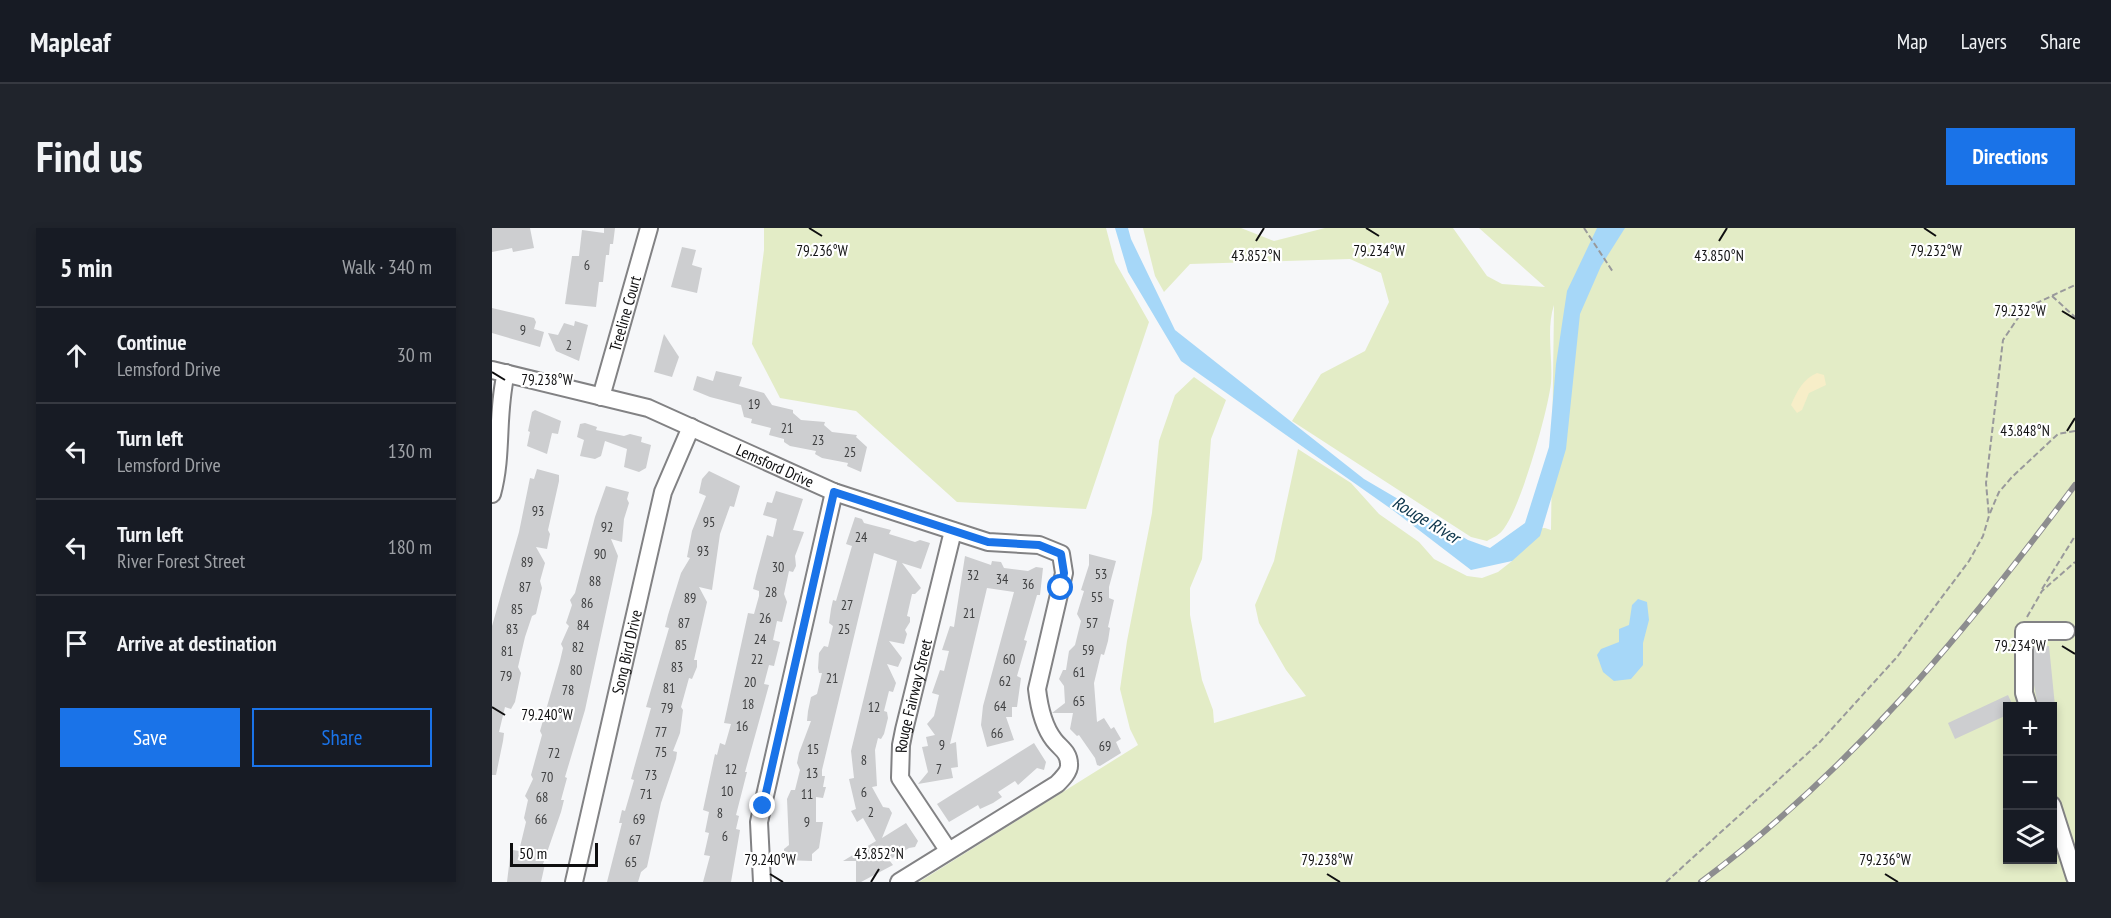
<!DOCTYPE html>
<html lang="en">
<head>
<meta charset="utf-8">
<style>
  :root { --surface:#171b24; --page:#20242c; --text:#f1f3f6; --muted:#9ea1a6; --line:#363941; --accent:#1a73e8 }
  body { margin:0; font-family:"PT Sans Narrow",sans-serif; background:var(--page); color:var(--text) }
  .controls { position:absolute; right:18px; bottom:18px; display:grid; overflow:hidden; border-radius:0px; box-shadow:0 3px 9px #0003 }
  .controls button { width:54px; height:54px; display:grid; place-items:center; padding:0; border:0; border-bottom:2px solid var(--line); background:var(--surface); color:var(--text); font:30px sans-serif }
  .scale { position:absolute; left:18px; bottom:15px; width:88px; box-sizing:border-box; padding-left:6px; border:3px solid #0f0f10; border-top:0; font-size:16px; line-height:21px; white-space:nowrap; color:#0f0f10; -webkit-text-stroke:4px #fff; paint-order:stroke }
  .stop { position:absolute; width:18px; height:18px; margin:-14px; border:4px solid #1a73e8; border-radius:50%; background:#fff }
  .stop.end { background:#1a73e8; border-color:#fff; box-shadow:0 2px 6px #0008 }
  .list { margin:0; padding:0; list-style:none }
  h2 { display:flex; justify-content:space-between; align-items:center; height:78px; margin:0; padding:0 24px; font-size:26px }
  h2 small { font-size:20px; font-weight:400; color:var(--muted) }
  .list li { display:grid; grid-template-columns:39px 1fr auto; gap:18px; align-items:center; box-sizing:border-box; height:96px; padding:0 24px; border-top:2px solid var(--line) }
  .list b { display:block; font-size:22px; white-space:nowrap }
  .list p { margin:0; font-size:20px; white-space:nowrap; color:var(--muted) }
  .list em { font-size:20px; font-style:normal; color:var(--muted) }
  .actions { display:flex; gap:12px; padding:18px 24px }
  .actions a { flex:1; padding:14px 0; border:2px solid var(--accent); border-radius:0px; text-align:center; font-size:21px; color:var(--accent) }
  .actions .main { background:var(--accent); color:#fff }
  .icon { flex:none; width:33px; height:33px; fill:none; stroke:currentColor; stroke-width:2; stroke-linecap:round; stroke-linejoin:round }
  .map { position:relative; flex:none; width:1583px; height:654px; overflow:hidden; border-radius:0px }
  header { display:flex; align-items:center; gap:36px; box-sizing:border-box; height:84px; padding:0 30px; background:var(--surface); border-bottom:2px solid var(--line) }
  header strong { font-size:28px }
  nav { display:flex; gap:33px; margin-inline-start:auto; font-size:21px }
  .intro { display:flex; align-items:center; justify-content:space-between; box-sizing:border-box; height:144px; padding:0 36px }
  h1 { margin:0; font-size:42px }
  .button { padding:15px 27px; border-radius:0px; background:var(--accent); color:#fff; font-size:21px; font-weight:700 }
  main { display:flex; gap:36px; padding:0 36px }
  aside { flex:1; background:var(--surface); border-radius:0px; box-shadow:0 3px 9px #0003 }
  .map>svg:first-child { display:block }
  .green { fill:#e3ecc6; fill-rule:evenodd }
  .sand { fill:#f7eec8 }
  .water { fill:#a6d7f8 }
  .building { fill:#cdced0 }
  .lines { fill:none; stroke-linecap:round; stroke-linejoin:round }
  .minor-casing { stroke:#828284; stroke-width:20 }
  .path { stroke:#99999b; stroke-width:2; stroke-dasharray:6 3; stroke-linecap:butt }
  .minor { stroke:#fff; stroke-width:16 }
  .rail-casing { stroke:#8d8d8f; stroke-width:6 }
  .rail { stroke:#fff; stroke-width:4; stroke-dasharray:11; stroke-linecap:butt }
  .route { stroke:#1a73e8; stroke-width:8 }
  .ticks { fill:none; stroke:#0f0f10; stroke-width:2 }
  .labels { text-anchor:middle; stroke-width:4.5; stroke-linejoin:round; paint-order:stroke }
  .number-label { font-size:14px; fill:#3e3f40 }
  .street-label { font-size:16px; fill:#0f0f10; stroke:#fff }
  .water-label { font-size:18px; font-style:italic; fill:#0c354b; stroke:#fff }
  .ticks-label { font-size:15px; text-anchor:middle; fill:#0f0f10; stroke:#fff; stroke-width:4.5; stroke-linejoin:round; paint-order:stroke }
</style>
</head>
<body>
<header>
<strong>Mapleaf</strong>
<nav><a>Map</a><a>Layers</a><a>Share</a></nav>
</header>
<div class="intro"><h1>Find us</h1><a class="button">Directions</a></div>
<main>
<aside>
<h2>5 min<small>Walk · 340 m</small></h2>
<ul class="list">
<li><svg class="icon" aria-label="ahead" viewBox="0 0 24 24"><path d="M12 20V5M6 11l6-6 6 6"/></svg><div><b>Continue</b><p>Lemsford Drive</p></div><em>30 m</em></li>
<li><svg class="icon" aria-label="left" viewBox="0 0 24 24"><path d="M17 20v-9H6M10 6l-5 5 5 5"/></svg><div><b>Turn left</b><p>Lemsford Drive</p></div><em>130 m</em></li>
<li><svg class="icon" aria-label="left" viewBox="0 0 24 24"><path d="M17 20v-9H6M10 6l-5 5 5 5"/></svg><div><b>Turn left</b><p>River Forest Street</p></div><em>180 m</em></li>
<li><svg class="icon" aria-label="arrive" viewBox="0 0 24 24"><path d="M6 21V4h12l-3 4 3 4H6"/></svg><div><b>Arrive at destination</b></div></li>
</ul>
<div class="actions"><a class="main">Save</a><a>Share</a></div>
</aside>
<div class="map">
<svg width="1583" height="654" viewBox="0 0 1583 654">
  <rect width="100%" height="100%" fill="#f6f7f9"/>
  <g class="green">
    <polygon points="272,0 614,0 623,34 657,94 594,281 465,274 364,183 288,170 260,116 272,22"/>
    <path d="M651,0H749L782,13L833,0H961L995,48L1010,56L1053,59L987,0H1583V654H427L646,517L638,501L628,461L635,413L660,285L667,213L683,167L702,149L734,172L719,211L710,331L698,360V387L710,452L721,482L722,495L814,468L794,442L767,395L763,377L782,333L806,221L859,255L887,286L927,314L942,331L975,348L990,350L1006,344L1020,333L1037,301L1053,300L1059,302L1062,77C1054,101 1061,130 1059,155C1056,183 1028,283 1010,303C1007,307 1000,310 995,313L979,309L800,193L829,146L873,123L897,74L889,45L858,31L698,36L672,64L663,48ZM1516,478H1560V632H1516Z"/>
  </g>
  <path class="sand" d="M1325,145L1332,147L1334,157L1317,165L1310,182L1305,185L1299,177C1305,163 1311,151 1325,145Z"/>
  <g class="water">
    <polygon points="623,0 636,0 639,11 683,102 872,251 976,312 998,320 1033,295 1057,219 1064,136 1075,63 1105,0 1133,0 1109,38 1088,86 1074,221 1048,308 1020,333 979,342 902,283 689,133 636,44"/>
    <polygon points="1146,371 1155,374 1157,392 1151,415 1151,437 1139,451 1122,453 1111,444 1105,427 1109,421 1127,414 1127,401 1137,397 1140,377"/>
  </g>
  <g class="building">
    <polygon points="0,0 38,0 42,20 21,24 20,20 0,24"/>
    <polygon points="112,0 123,0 121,16 118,16 117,27 114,27 111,54 107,54 104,79 73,76 80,28 87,28 90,2 112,5"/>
    <polygon points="190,19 204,22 200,37 210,40 205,65 179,59"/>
    <polygon points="0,80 42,90 44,94 42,101 52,104 48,119 0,105"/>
    <polygon points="83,93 96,97 87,133 64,123 56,105 66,107 72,95 82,98"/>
    <polygon points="172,106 187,129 180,149 162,144"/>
    <polygon points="224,143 250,149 247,158 272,165 280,177 301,182 301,185 309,192 333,194 332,197 340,204 365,207 364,209 375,219 369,244 355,238 356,235 330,230 323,226 324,223 298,218 292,214 292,211 277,207 279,200 259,195 260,191 252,189 249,177 218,169 201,162 205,148 221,153"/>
    <polygon points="43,182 69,193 66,206 60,205 55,226 35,218 38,204 36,203 40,184"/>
    <polygon points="93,195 105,199 104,202 132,208 138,206 150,209 149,214 159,217 154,240 147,244 132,239 135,221 113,213 109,228 103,231 88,228 92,212 85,209 88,196"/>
    <polygon points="45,241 67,247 67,253 56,302 58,306 55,321 44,319 53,335 48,353 50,360 44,386 40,388 33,409 26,439 29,445 23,474 19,481 13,479 7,504 12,505 11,513 4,547 0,547 0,398 27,304 38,250 42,251"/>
    <polygon points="217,243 248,258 242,279 238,278 228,306 220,362 207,359 215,374 202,432 205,432 205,439 200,451 197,450 189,479 191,482 188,505 181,523 185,524 184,531 169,575 155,639 149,644 146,654 115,654 130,595 127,595 130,582 133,583 142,552 139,551 142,540 159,480 154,479 177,400 173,399 176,387 189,345 198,330 195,329 200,303 214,268 207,265 210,251"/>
    <polygon points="114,258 137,264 135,271 137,275 132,291 130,314 119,311 126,328 93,482 73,549 75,550 69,572 72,572 69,584 51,636 53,636 49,654 15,654 18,629 21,622 27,623 34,594 32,590 36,572 33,568 41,551 39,547 50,507 48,503 68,433 71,420 69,416 77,398 74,395 80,377 78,372 83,365 103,289"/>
    <polygon points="284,263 311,271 301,302 312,304 303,328 304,338 301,344 297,343 292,366 295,374 290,394 285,393 281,412 288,414 282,438 277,437 272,456 277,457 253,544 255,544 244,587 247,588 244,601 248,602 239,654 211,654 218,628 212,627 217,605 213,604 217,584 211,582 223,526 225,527 228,515 233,517 239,496 232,495 256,385 262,386 267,368 267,363 261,361 264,348 275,307 281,309 285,291 271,287 275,274 280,275"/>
    <polygon points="363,289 370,291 372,295 399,302 397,306 423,314 428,312 438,315 429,341 410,335 429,360 423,366 420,366 415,388 418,389 418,394 413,402 415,406 412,416 397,413 410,430 406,439 395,436 404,455 401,464 397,463 392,483 395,484 396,490 392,506 389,511 386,510 383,522 385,558 380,559 391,579 397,580 400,585 390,610 414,595 426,613 423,619 417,620 397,632 401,637 369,654 364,654 364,633 351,633 384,613 371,590 365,594 359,583 364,581 357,551 362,550 359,523 405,333 382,325 330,542 330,548 333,548 331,559 334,559 331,570 324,569 324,594 331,594 327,620 320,626 320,633 292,632 292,621 297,617 295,571 299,562 303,562 308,542 305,535 307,525 319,493 315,493 316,483 319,469 325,466 330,445 327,445 326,440 327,425 332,418 336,419 341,398 337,395 339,381 341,372 344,373 360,318 354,316"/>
    <polygon points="597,326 624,333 617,359 617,370 622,372 616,399 618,400 616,413 612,427 609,426 602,455 605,494 612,490 619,501 622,499 629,511 624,514 629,525 608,538 605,537 603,530 587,507 585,508 578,501 581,485 560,485 573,475 572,458 567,451 571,442 574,442 577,423 583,417 589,393 585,386 592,363 589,362 597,337"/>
    <polygon points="473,328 499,337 500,333 509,334 512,340 536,343 544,339 551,340 548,367 545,367 532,412 535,413 525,448 529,450 525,479 520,479 520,489 514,489 522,512 495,519 489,497 491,478 522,364 495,360 458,516 464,514 466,539 459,540 461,550 426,556 436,544 430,519 436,518 434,509 443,507 435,496 442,488 447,467 440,465 448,442 452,443 457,423 450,422 458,398 462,399"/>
    <polygon points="1557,418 1563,478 1546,478 1542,457 1542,419"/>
    <polygon points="1516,467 1521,478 1515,478 1515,487 1463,511 1456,495"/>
    <polygon points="542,515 554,534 552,542 545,540 526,557 523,553 506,564 510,569 501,575 488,581 486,577 457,594 445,576"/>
  </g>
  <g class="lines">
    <g class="minor-casing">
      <g id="minor">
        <path id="s1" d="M0,142L156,180L342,264L496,314L547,317L569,326L572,345L545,461C547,478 551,498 562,512C568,520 577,524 577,536C578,543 570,551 565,556L407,654"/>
        <path id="s2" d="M109,169L157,0"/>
        <path d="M0,266C11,226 4,185 14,145"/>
        <polyline points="1536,478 1532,465 1532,403 1574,403"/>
        <polyline points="1560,577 1583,649"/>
        <path id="s3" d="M456,622L408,550L409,517L412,502L461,303"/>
        <path id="s4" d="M82,654L171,264L199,199"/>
        <polyline points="270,654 267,594 342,264"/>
      </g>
    </g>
    <g class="path">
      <polyline points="1092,0 1121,44"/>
      <polyline points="1560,68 1583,89"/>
      <polyline points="1498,285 1507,264 1520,249 1566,206 1583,203"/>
      <polyline points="1550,361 1583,308"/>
      <polyline points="1535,389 1550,363 1583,334"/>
      <polyline points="1174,654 1327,515 1405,429 1477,333 1491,308 1497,288 1494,255 1511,112 1532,81 1583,57"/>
    </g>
    <use href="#minor" class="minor"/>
    <g class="rail-casing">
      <path id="rail" d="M1209,654C1360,541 1471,407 1583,257"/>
    </g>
    <use href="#rail" class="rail"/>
  </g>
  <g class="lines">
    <polyline class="route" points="271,578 342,264 496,314 547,317 569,326 572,345 569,360"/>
  </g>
  <path class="ticks" d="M317,0L330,8M874,0L887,8M1432,0L1444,8M764,13L772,0M1227,13L1235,0M1570,83L1583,91M0,144L13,152M1575,203L1583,190M1570,418L1583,426M0,479L13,487M278,646L291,654M835,646L848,654M1393,646L1406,654M379,654L387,641"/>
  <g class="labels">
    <g class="number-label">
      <text x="95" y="42">6</text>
      <text x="31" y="107">9</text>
      <text x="77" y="122">2</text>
      <text x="262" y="181">19</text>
      <text x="295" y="205">21</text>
      <text x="326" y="217">23</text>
      <text x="358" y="229">25</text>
      <text x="46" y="288">93</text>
      <text x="217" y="299">95</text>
      <text x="115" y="304">92</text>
      <text x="369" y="314">24</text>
      <text x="211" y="328">93</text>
      <text x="108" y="331">90</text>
      <text x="35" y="339">89</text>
      <text x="286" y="344">30</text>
      <text x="609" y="351">53</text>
      <text x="481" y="352">32</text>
      <text x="510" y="356">34</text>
      <text x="103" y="358">88</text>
      <text x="536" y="361">36</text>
      <text x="33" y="364">87</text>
      <text x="279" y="369">28</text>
      <text x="605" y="374">55</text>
      <text x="198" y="375">89</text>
      <text x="95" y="380">86</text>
      <text x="355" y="382">27</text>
      <text x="25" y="386">85</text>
      <text x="477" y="390">21</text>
      <text x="273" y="395">26</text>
      <text x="192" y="400">87</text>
      <text x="600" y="400">57</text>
      <text x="91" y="402">84</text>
      <text x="20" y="406">83</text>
      <text x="352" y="406">25</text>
      <text x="268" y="416">24</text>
      <text x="189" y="422">85</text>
      <text x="86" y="424">82</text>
      <text x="596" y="427">59</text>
      <text x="15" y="428">81</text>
      <text x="265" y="436">22</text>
      <text x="517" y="436">60</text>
      <text x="185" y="444">83</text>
      <text x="84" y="447">80</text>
      <text x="587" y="449">61</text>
      <text x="14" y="453">79</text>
      <text x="340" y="455">21</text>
      <text x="513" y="458">62</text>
      <text x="258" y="459">20</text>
      <text x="177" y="465">81</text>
      <text x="76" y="467">78</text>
      <text x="587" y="478">65</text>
      <text x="256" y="481">18</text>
      <text x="508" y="483">64</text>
      <text x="382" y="484">12</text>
      <text x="175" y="485">79</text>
      <text x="250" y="503">16</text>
      <text x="169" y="509">77</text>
      <text x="505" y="510">66</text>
      <text x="450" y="522">9</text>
      <text x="613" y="523">69</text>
      <text x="321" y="526">15</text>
      <text x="169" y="529">75</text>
      <text x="62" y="530">72</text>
      <text x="372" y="537">8</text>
      <text x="239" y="546">12</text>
      <text x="447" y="546">7</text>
      <text x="320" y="550">13</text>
      <text x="159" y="552">73</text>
      <text x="55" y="554">70</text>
      <text x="235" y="568">10</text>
      <text x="372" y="569">6</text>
      <text x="154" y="571">71</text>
      <text x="315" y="571">11</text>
      <text x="50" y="574">68</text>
      <text x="379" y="589">2</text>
      <text x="228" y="590">8</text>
      <text x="49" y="596">66</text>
      <text x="147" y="596">69</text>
      <text x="315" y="599">9</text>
      <text x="233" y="613">6</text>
      <text x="143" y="617">67</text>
      <text x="139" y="639">65</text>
    </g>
    <g class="street-label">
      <text dy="6" stroke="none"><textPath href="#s2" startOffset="87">Treeline Court</textPath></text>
      <text dy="6" stroke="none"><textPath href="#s1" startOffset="300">Lemsford Drive</textPath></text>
      <text dy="6" stroke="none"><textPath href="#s4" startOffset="236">Song Bird Drive</textPath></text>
      <text dy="6" stroke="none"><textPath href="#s3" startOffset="170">Rouge Fairway Street</textPath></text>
    </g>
    <g class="water-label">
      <text transform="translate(934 292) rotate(31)" y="6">Rouge River</text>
    </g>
  </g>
  <g class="ticks-label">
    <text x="1444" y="28">79.232°W</text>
    <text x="330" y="28">79.236°W</text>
    <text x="887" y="28">79.234°W</text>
    <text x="764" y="33">43.852°N</text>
    <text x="1227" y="33">43.850°N</text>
    <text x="1528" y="88">79.232°W</text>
    <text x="55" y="157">79.238°W</text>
    <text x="1533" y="208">43.848°N</text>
    <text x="1528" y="423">79.234°W</text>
    <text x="55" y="492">79.240°W</text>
    <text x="387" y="631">43.852°N</text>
    <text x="278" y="637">79.240°W</text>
    <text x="835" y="637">79.238°W</text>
    <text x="1393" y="637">79.236°W</text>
  </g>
</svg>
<div class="controls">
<button>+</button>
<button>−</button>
<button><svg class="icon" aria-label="layers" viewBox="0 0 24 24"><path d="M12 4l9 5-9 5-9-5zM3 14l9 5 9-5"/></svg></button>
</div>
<div class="scale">50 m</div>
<div class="stop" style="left:569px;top:360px"></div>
<div class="stop end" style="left:271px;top:578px"></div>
</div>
</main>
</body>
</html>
